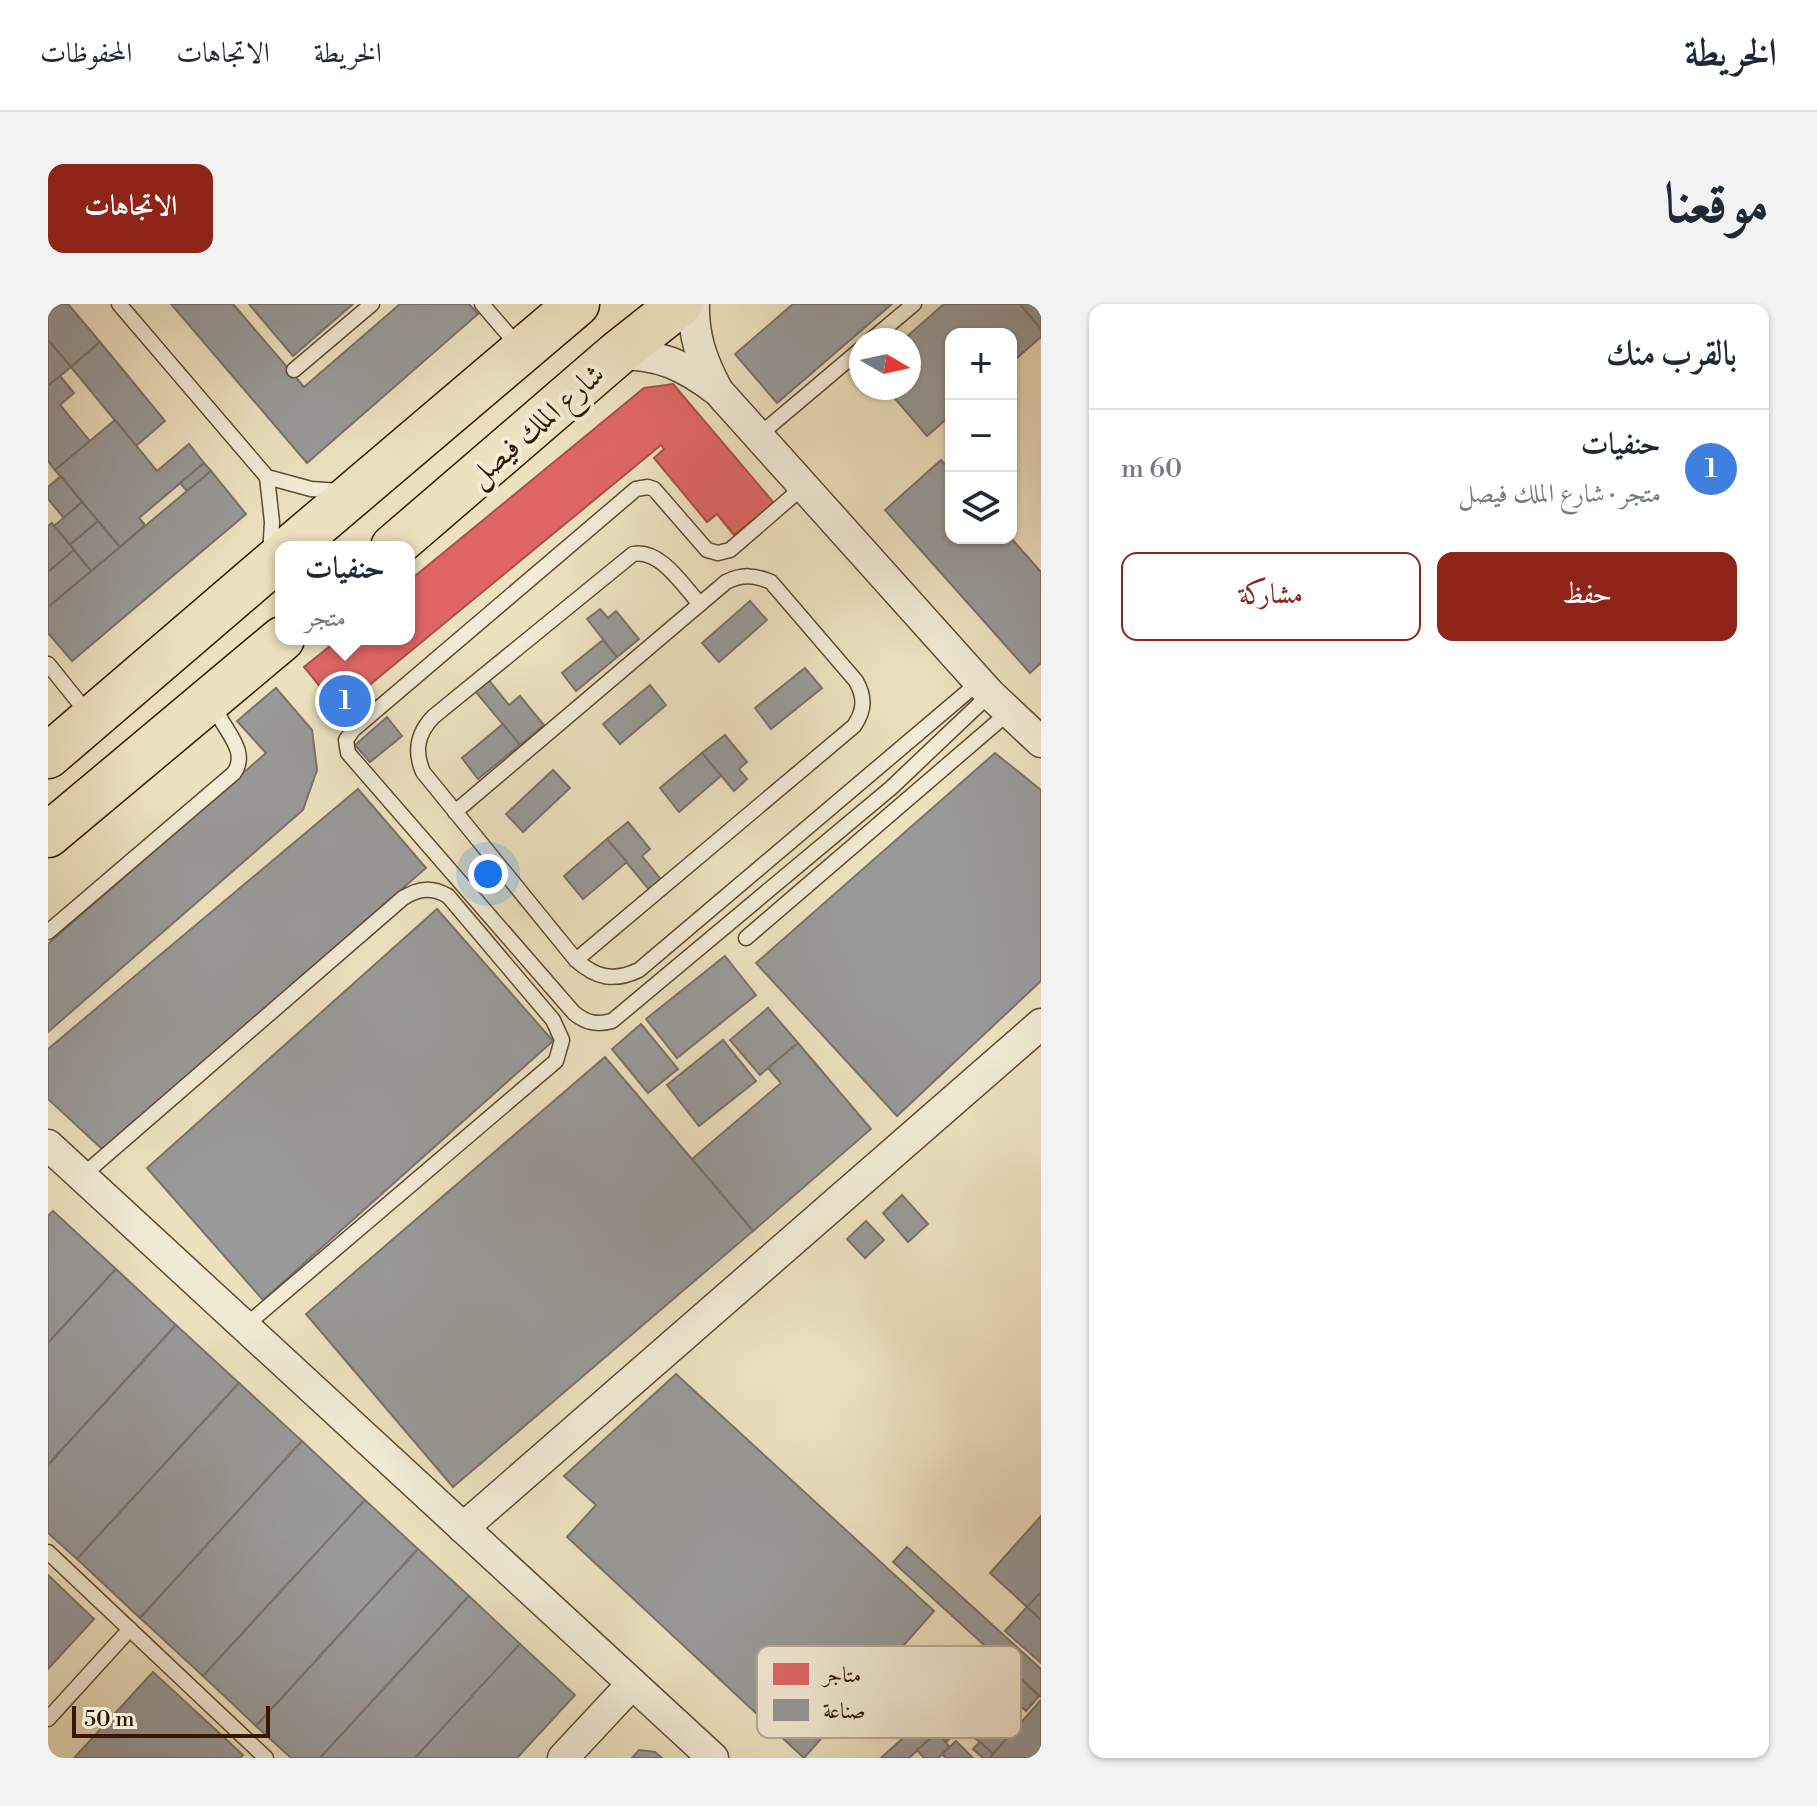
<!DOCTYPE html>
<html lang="ar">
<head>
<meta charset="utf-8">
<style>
  :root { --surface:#fff; --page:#f2f2f3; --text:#1f2937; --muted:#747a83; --line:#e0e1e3; --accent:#8f2418 }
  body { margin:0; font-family:"Libre Bodoni",Amiri,serif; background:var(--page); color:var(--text); direction:rtl }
  .controls { position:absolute; right:24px; top:24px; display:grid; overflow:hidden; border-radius:16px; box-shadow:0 2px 6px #0004 }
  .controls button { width:72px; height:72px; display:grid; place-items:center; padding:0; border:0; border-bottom:2px solid var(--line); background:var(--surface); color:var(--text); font:40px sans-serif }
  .compass { position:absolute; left:801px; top:24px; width:72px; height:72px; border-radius:50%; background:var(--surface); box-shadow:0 2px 6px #0004; rotate:99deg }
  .scale { position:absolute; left:24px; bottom:20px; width:198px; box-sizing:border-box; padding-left:8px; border:4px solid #341801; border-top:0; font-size:22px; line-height:28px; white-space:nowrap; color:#341801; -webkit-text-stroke:6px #f3ecd6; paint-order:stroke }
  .you { position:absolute; left:440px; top:570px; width:28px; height:28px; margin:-20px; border:6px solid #fff; border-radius:50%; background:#1a73e8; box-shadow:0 0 0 12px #1a73e833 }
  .badge { display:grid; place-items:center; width:52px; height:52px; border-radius:50%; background:var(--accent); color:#fff; font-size:26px; font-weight:700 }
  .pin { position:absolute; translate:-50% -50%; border:4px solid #fff; box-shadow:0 2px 8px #0006 }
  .popup { position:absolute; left:227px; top:237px; width:140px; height:104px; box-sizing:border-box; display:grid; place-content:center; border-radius:16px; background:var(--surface); filter:drop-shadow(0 2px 6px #0005); font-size:26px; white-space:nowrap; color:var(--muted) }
  .popup b { font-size:30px; color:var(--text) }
  .popup::after { content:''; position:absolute; left:50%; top:100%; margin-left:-16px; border:16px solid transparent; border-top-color:var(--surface) }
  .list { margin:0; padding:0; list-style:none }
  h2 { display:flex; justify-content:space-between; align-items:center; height:104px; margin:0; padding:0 32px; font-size:34px }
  h2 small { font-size:26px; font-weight:400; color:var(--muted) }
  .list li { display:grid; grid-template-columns:52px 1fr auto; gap:24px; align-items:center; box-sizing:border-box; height:120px; padding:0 32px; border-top:2px solid var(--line) }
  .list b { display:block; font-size:30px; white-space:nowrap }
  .list p { margin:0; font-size:26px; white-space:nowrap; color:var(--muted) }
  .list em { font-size:26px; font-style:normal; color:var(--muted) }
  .actions { display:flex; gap:16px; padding:24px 32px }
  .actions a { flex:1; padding:18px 0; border:2px solid var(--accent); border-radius:16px; text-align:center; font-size:28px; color:var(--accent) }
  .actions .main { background:var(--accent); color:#fff }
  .icon { flex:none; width:44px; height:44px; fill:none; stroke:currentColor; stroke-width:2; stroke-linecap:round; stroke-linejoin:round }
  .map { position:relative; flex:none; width:993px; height:1454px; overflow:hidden; direction:ltr; border-radius:16px }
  header { display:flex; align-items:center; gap:48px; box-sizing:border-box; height:112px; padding:0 40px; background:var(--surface); border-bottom:2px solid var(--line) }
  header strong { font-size:38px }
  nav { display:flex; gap:44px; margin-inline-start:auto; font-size:28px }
  .intro { display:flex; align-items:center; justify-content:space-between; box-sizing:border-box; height:192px; padding:0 48px }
  h1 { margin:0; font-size:56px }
  .button { padding:20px 36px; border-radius:16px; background:var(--accent); color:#fff; font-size:28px; font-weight:700 }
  main { display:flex; gap:48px; padding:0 48px }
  aside { flex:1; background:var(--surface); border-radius:16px; box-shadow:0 2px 6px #0004 }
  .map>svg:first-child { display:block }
  .shops { fill:#e06666; stroke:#ac4f48; stroke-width:2 }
  .industry { fill:#999; stroke:#7b726b; stroke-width:2 }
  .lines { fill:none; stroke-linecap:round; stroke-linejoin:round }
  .service-casing { stroke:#624a31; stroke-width:17 }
  .minor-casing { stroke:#624a31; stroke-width:33 }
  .primary-casing { stroke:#341801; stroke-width:47 }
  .service { stroke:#f3ecd6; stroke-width:14 }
  .minor { stroke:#f3ecd6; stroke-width:30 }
  .primary { stroke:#ede2c0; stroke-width:44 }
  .labels { text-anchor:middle; stroke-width:8; stroke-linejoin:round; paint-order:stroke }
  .street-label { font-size:30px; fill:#341801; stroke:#f3ecd6 }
  .key { fill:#f3ecd6; stroke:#baac96; stroke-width:2 }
  .key-label { font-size:22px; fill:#341801 }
</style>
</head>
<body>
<header>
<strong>الخريطة</strong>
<nav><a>الخريطة</a><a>الاتجاهات</a><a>المحفوظات</a></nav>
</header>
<div class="intro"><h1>موقعنا</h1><a class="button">الاتجاهات</a></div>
<main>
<aside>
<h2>بالقرب منك<small></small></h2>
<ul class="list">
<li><span class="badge" style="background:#3f7fe0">1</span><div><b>حنفيات</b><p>متجر · شارع الملك فيصل</p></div><em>60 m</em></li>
</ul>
<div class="actions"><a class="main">حفظ</a><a>مشاركة</a></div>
</aside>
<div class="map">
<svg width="993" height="1454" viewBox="0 0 993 1454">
  <rect width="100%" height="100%" fill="#ede2c0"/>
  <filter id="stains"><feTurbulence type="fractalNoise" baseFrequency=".0025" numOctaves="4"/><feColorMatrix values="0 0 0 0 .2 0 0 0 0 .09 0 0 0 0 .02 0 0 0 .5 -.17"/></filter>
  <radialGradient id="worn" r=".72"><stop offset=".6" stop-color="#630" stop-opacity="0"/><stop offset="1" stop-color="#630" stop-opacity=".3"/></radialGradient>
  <polygon class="shops" points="625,80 726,199 686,231 669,210 659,218 606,154 616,145 613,141 291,406 256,363 291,335 361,335 361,277 596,84"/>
  <g class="industry">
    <polygon points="0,0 20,0 52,38 23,63 0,36"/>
    <polygon points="123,0 185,0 256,83 352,0 421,0 430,10 259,159"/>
    <polygon points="201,0 305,0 245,52"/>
    <polygon points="745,0 844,0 729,99 687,50"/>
    <polygon points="896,0 972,0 993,25 993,33 963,59 963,30 903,30 903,111 879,132 838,84 861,84 861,36 855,36"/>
    <polygon points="972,0 993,0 993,25"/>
    <polygon points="0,36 23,63 0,82"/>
    <polygon points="52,38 117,117 88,142 23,63"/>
    <polygon points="12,72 26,89 12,101 42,137 7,166 0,157 0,82"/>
    <polygon points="67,116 109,167 141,140 156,159 91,214 97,221 72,243 7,166"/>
    <polygon points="893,156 903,167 903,234 963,234 993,268 993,359 982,369 837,206"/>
    <polygon points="156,159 163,167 139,187 132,179"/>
    <polygon points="163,167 198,210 24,357 0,329 0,303"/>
    <polygon points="13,172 34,198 16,214 0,195 0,183"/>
    <polygon points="34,198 50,217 22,241 6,222"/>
    <polygon points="50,217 72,243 43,267 22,241"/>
    <polygon points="4,219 26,246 0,268 0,222"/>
    <polygon points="26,246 43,267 0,303 0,268"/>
    <polygon points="702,297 719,316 671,358 654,339"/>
    <polygon points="552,305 560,314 568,307 591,335 569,353 539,315"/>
    <polygon points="555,336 569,353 528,387 514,369"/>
    <polygon points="757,364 774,384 723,425 707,404"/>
    <polygon points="441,376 461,401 472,392 496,421 472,441 427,387"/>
    <polygon points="602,381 618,401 572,440 555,420"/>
    <polygon points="228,384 264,426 269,466 255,506 0,728 0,640 218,449 189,417"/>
    <polygon points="313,388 321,397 304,412 296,401"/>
    <polygon points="339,413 354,432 322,458 307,441"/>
    <polygon points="455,420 472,441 430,475 414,454"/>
    <polygon points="677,431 699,458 691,465 699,475 686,487 654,449"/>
    <polygon points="654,449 673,472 631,508 612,484"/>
    <polygon points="947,449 993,486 993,677 849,812 708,659"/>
    <polygon points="505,466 522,484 475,528 458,510"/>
    <polygon points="310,485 378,564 55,846 0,795 0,745"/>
    <polygon points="580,518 602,545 594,552 615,578 603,588 559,535"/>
    <polygon points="559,535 579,558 535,595 516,572"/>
    <polygon points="389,605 505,737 215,996 99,864"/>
    <polygon points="677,652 708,691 629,754 598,715"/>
    <polygon points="720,704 750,739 712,771 682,736"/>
    <polygon points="593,720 630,765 600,789 564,745"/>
    <polygon points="675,736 708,777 651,822 619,781"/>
    <polygon points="750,739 823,825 705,927 644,855 733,779 720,764"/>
    <polygon points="557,753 705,927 405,1183 258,1010"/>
    <polygon points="854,891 880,920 860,938 835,909"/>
    <polygon points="5,907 68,965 0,1039 0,912"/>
    <polygon points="818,917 836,936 817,954 799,935"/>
    <polygon points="68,965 128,1021 0,1161 0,1039"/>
    <polygon points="128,1021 191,1079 29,1255 0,1229 0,1161"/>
    <polygon points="628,1070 886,1307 756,1454 519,1233 548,1201 516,1172"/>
    <polygon points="191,1079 254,1137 92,1314 29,1255"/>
    <polygon points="254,1137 317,1196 155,1372 92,1314"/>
    <polygon points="317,1196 370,1245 208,1422 155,1372"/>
    <polygon points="993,1212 993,1288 979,1303 942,1269"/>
    <polygon points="859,1243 993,1365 993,1393 845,1258"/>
    <polygon points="370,1245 421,1292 272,1454 243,1454 208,1422"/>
    <polygon points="0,1271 46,1315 0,1365"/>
    <polygon points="993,1288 993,1316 979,1303"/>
    <polygon points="421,1292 472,1340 367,1454 272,1454"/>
    <polygon points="979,1303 993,1316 993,1359 957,1327"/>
    <polygon points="472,1340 527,1391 469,1454 367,1454"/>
    <polygon points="945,1349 991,1392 978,1407 931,1364"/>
    <polygon points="105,1368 195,1451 192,1454 26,1454"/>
    <polygon points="900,1393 912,1407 861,1454 833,1454"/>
    <polygon points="948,1395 974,1418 945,1450 919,1427"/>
    <polygon points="993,1396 993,1454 941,1454 945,1450"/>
    <polygon points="909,1410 918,1420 898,1438 889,1429"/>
    <polygon points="889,1429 902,1443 890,1454 876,1454 869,1446"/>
    <polygon points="908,1437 925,1454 898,1454 894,1450"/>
    <polygon points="932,1438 945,1450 941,1454 935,1454 925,1445"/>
    <polygon points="591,1446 607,1448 614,1454 584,1454"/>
  </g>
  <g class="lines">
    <g class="service-casing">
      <g id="service">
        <polyline points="71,0 219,173 263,185 293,187"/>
        <polyline points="434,0 471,43"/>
        <polyline points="823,36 866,0"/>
        <polyline points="246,66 324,0"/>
        <polyline points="710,132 813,45"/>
        <polyline points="219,173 224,218 222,252"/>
        <path d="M755,183L682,246L670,249L659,246L606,185L600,183L588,185L305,426L298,436L300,449L526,709C538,719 549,721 564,717L843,484L942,390"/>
        <path d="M652,300C635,282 613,245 585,250L385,413C369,430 366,447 375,468L528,656C548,674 566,678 591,666L931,378"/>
        <polyline points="0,360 41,411"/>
        <path d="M407,508L678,278C694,270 707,271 723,278L808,377C817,393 817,406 806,422L528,656"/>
        <path d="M0,628L186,469C203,444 170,423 166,398"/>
        <polyline points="698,634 960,409"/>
        <path d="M34,872L355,594C371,584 384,583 400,592L505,716L514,736L508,757L197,1022"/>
        <polyline points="0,1248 218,1454"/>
        <polyline points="0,1415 82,1325"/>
      </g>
    </g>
    <g class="minor-casing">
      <g id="minor">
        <path d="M646,0C645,32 654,57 669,85"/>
        <path d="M569,50C612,50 636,61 670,87L942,390L993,438"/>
        <polyline points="0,841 665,1454"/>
        <polyline points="415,1224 993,720"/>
        <polyline points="515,1454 584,1380"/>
      </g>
    </g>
    <g class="primary-casing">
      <g id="primary">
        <polyline points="243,243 529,0"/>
        <polyline points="345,243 569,50 632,0"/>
        <polyline points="0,452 233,252"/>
        <polyline points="0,531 234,335"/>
      </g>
    </g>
    <use href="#service" class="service"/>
    <use href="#minor" class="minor"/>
    <use href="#primary" class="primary"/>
  </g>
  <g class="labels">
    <g class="street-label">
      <text transform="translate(488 121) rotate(-41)" y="10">شارع الملك فيصل</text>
    </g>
  </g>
  <rect x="709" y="1342" width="264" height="92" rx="12" class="key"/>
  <rect x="725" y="1359" width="36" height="22" fill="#e06666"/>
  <rect x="725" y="1395" width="36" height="22" fill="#999"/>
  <g class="key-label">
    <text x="775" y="1378">متاجر</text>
    <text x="775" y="1414">صناعة</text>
  </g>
  <rect width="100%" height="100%" filter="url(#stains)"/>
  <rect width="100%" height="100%" fill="url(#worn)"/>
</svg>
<div class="controls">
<button>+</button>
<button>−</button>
<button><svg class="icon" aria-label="layers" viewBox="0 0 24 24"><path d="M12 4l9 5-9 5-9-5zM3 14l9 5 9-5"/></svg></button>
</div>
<svg class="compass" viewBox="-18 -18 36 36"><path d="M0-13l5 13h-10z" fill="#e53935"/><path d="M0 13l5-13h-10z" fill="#747a83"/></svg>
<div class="scale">50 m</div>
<div class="you"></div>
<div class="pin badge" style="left:297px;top:397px;background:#3f7fe0">1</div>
<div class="popup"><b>حنفيات</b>متجر</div>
</div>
</main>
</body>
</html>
